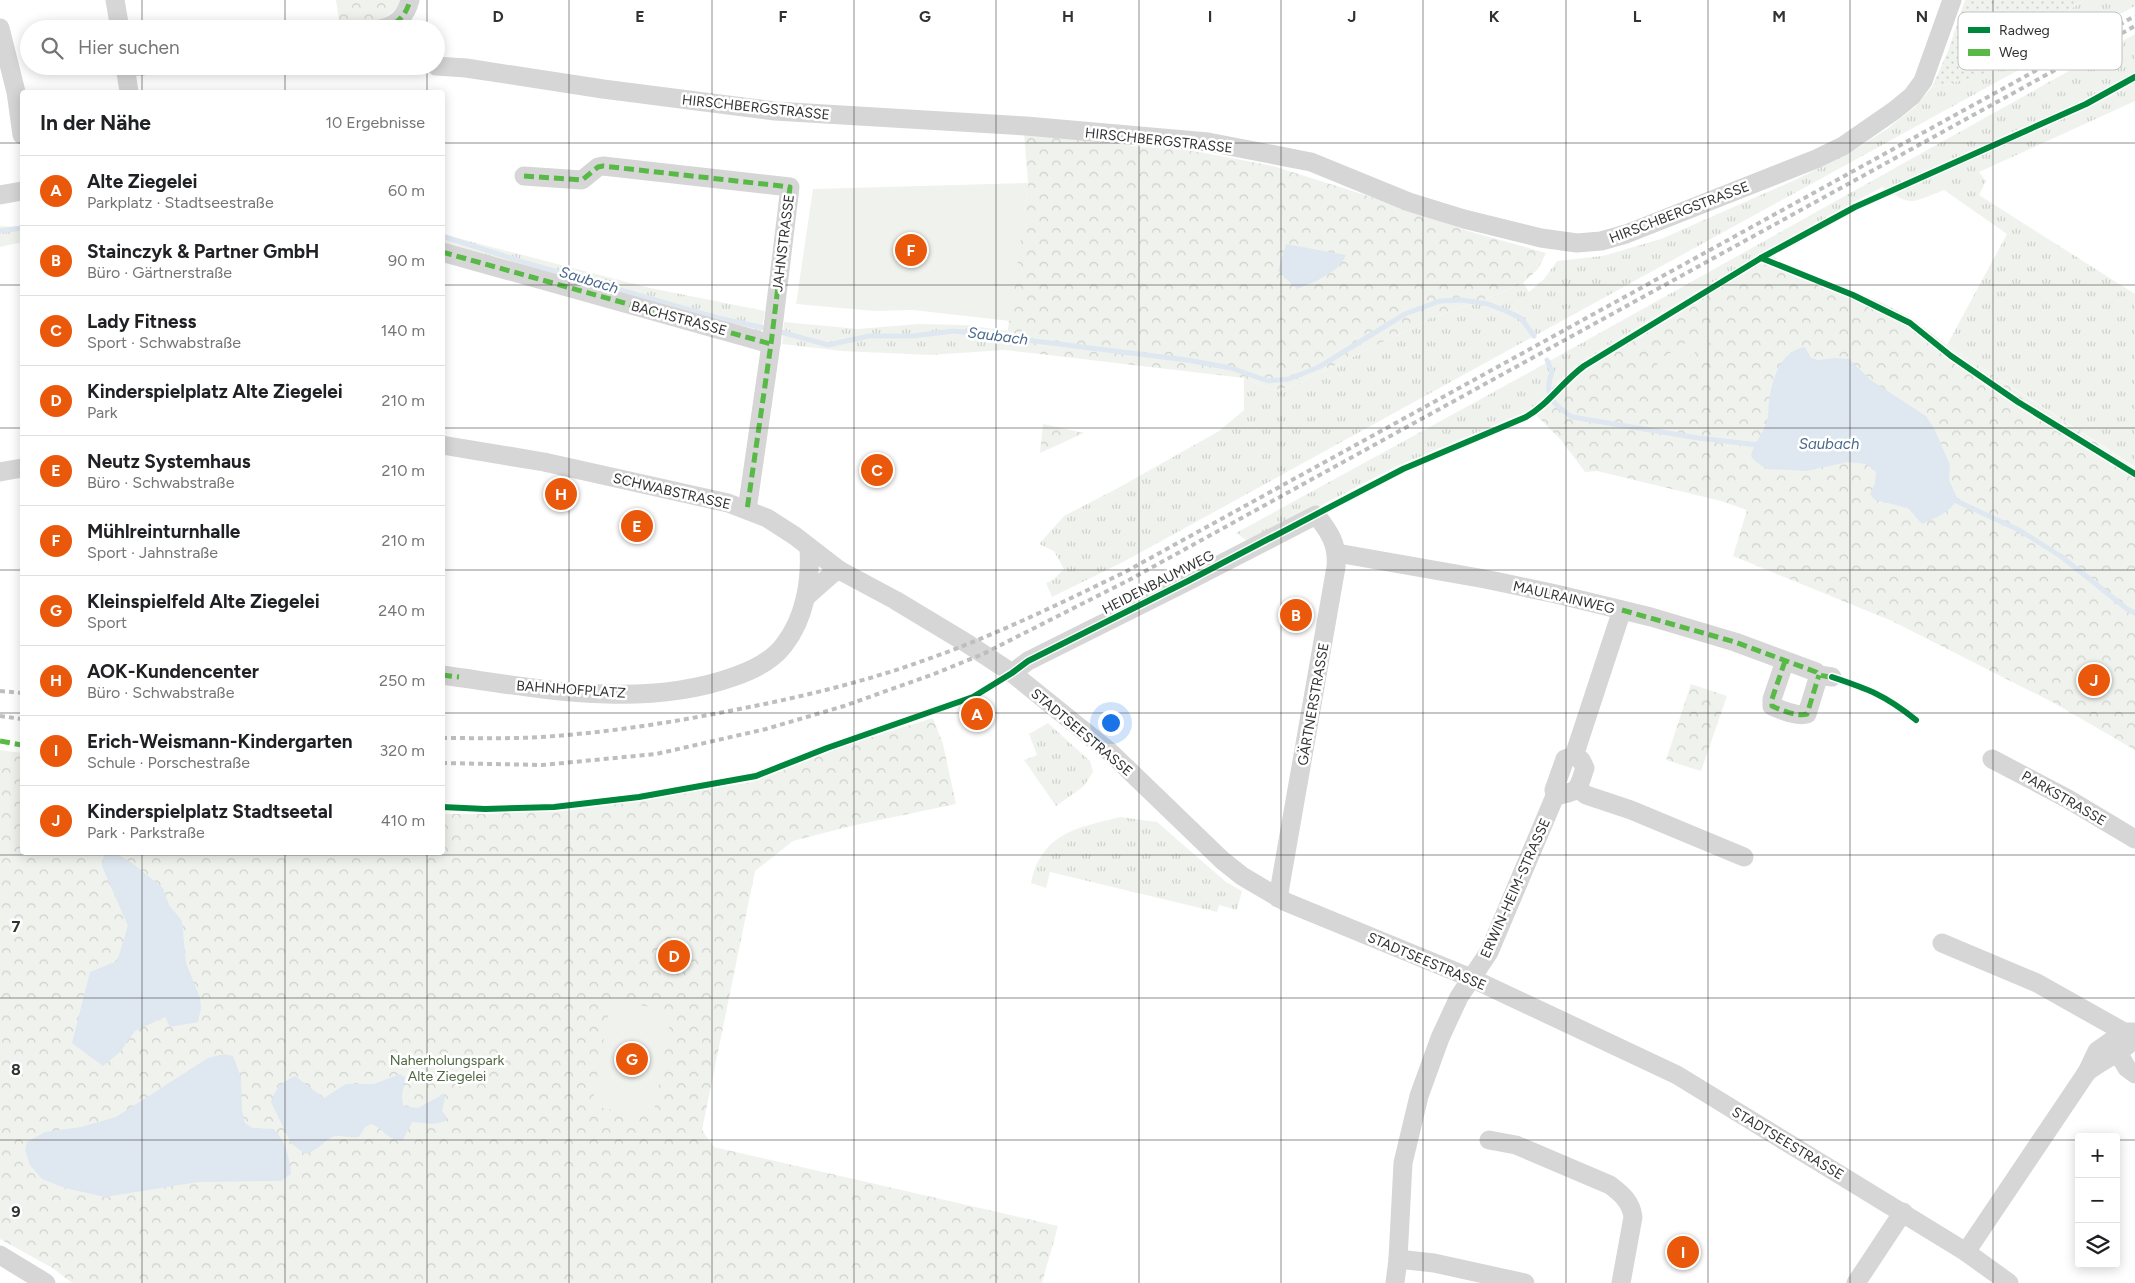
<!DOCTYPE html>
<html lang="de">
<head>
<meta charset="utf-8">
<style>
  :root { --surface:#fff; --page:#f2f2f2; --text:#202124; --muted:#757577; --line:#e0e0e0; --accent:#ea580c }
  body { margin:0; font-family:Figtree,sans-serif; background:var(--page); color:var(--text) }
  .controls { position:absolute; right:15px; bottom:15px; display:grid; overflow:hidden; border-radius:5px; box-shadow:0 2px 12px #0003 }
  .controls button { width:45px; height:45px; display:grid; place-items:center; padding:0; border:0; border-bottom:1px solid var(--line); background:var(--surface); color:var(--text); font:25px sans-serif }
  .you { position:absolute; left:1110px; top:722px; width:18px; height:18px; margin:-12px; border:4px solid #fff; border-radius:50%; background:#1a73e8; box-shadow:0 0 0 8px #1a73e833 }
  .badge { display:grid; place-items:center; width:32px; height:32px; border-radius:50%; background:var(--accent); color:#fff; font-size:16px; font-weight:700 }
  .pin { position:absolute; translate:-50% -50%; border:2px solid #fff; box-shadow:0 1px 5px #0006 }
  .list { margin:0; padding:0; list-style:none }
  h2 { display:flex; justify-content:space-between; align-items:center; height:65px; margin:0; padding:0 20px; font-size:21px }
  h2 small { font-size:16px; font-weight:400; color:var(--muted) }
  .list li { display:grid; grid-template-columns:32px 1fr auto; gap:15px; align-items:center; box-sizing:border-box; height:70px; padding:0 20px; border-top:1px solid var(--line) }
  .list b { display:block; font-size:19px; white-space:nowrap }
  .list p { margin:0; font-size:16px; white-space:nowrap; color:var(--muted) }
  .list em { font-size:16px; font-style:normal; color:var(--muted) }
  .icon { flex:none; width:28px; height:28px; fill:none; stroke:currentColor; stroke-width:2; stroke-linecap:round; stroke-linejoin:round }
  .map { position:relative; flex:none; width:2135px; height:1283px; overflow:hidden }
  .search { position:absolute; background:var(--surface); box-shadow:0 2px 12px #0003; left:20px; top:20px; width:425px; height:55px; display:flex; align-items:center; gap:12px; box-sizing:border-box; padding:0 18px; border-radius:28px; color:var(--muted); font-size:19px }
  .panel { position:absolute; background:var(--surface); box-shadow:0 2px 12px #0003; left:20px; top:90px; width:425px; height:765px; border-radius:5px }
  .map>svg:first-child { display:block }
  .grass { fill:url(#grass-tufts) }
  .forest { fill:url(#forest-crowns) }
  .garden { fill:url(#garden-dots) }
  .pitch { fill:#f0f3ed }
  .water { fill:#dfe7f0 }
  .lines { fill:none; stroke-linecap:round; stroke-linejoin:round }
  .stream { stroke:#dfe7f0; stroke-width:5 }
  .minor { stroke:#d6d6d6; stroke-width:19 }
  .rail { stroke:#bebebe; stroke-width:4; stroke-dasharray:5 4; stroke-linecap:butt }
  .quiet { stroke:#58b947; stroke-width:5; stroke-dasharray:10 5; stroke-linecap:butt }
  .cycleway-casing { stroke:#fff; stroke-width:9 }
  .cycleway { stroke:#00873e; stroke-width:6 }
  .grid { fill:none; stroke:#323232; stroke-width:1; stroke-opacity:0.55 }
  .labels { text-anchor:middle; stroke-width:5; stroke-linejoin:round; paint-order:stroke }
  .street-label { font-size:14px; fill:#323232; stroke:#fff }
  .park-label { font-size:14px; fill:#506844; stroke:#fff }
  .water-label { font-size:15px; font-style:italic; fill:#49688a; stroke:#fff }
  .key { fill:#fff; stroke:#c2c2c2; stroke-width:1 }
  .key-label { font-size:14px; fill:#323232 }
  .grid-label { font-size:16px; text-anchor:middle; font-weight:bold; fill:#323232; stroke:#fff; stroke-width:5; stroke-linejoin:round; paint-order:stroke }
</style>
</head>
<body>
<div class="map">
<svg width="2135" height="1283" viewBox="0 0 2135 1283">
  <defs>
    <pattern id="grass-tufts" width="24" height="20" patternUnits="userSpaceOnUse" patternTransform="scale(1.25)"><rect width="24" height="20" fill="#f0f3ed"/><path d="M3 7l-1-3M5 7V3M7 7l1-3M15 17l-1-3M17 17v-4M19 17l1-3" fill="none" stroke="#ced1cc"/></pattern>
    <pattern id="forest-crowns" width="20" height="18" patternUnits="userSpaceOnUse" patternTransform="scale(1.25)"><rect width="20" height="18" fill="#f0f3ed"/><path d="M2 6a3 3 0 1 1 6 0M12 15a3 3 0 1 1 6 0" fill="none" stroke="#ced1cc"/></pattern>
    <pattern id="garden-dots" width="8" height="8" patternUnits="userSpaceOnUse" patternTransform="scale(1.25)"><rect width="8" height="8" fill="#f0f3ed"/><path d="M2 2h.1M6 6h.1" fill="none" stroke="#ced1cc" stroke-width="1.8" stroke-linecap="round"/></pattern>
  </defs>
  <rect width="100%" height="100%" fill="#fff"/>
  <g class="grass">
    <polygon points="2084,0 2135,0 2135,6 1123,562 1052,597 1046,583 1053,580 1064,569 1054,551 1039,544 1064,516 1118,488 1219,431 1244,410 1244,378 1274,390 1291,387 1432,318 1494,296 1523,283 1529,292 1544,279 1557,261 1603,256 1661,239 1797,179 1849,153 1887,129 1915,107 1932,87 1953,83 2021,53 2053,21"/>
    <path d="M2135,34V101L1979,172L1986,181L1979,195L2135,294V467L1947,345L2007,234L1944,190C1913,202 1911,208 1883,187C1778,241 1678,303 1576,364C1560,378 1547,396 1531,410L1395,467L1261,537L1246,540L1236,533L1510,383Z"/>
    <polygon points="0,226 22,227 22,242 0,247"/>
    <polygon points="442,234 650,288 765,311 761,334 443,246"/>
    <polygon points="784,322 858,329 918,324 965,325 1009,331 1005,350 930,355 842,351 782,344"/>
    <polygon points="1048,723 1090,761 1093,772 1084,786 1056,806 1024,760 1037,755 1029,734"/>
    <path d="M1120,817L1157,822L1226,882L1242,891L1237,910L1219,905L1217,912L1050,872L1046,888L1031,883C1042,833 1076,828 1120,817Z"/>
  </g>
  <g class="forest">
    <path d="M336,0H402C387,25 366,23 340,27Z"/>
    <polygon points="1024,133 1130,141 1130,146 1194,151 1273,166 1362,194 1468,231 1546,253 1538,269 1523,283 1494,296 1432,318 1291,387 1274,390 1244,378 1005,350 1028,183"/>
    <path d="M1767,250L1781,262L1883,303L1913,319L1947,345L2135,468V750L2054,703L1892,621L1733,556L1747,510L1721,501L1597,471L1585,472L1561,440L1531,410C1547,396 1560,378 1576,364Z"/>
    <polygon points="1043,424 1084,433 1040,453"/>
    <polygon points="1691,684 1727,696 1701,771 1666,760"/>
    <polygon points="933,718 943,744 956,804 851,826 793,841 755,871 702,1130 714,1147 1058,1226 1042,1283 72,1283 54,1269 0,1239 0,750 22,753 22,852 442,852 443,814 484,814 574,810 752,782 852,743"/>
  </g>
  <polygon class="garden" points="1965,0 2084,0 2053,21 2021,53 1983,74 1953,83 1932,87 1948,51"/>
  <g class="pitch">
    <polygon points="1028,183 1010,321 913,310 875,311 796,304 813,189"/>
    <polygon points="1708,328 1715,339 1663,374 1656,362"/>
    <polygon points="611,1000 672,1011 653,1117 592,1106"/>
  </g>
  <g class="water">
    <path d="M1286,244L1346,255C1339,273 1314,282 1297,289L1278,271Z"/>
    <path d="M1805,347L1811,358L1818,360L1835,358L1849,359L1872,381L1926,416L1934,428L1950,465L1949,480L1957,498C1953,512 1934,518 1922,524L1908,508L1875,500L1870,494L1875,483L1876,472L1866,464L1848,462L1806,471L1766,469L1755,461L1751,456C1754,442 1762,436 1766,424C1769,417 1768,409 1769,401C1772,380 1780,351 1805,347Z"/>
    <polygon points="115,853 132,863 163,888 169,905 182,921 186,963 200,998 201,1008 198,1022 170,1027 165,1017 135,1031 120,1052 103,1066 72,1043 90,972 117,961 128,926 102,866 104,855"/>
    <path d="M224,1054L233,1056L241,1077L242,1111L245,1123L253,1128L274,1129C286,1143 289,1156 291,1174L281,1181L198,1182L105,1197L65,1188L42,1179L30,1165L25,1150L27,1142L45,1132L81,1127L116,1117L208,1058Z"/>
    <path d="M400,1074L405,1077L402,1096L403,1106L418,1108L444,1094L445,1098L442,1111L446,1116V1121L433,1124L412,1122L403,1140C385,1140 386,1129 371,1124L365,1127L359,1137C349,1139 341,1134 332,1137C322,1142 320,1150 305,1154L291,1143L271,1102C276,1088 281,1082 295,1076L324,1098L346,1084H374Z"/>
  </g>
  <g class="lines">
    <g class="stream">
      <polyline points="0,231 22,228"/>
      <polyline points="442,236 523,262 718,318 769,329"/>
      <polyline points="777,331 828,345 869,336 913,336 954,331 1187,360 1231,368 1268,381 1289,379 1319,367 1405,314 1440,301 1462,300 1488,304 1506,311 1521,318 1534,336"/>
      <path d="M1547,360L1552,372C1543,396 1553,404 1572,417L1698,438L1759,445"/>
      <polyline points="1952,499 2019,530 2062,557 2127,609 2135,613"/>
    </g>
    <g class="minor">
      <polyline points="115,0 120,29"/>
      <polyline points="0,28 16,92 22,135"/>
      <path d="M380,29C397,25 406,16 410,0"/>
      <polyline points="125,66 129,92"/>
      <polyline points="436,66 466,68 603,89 775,111 1026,126 1208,142 1311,162 1409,202 1464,219 1541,238 1577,243 1601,241 1626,234 1816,159 1843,146 1895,110 1912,96 1923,81 1952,0"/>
      <polyline points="126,67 143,66"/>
      <polyline points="524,176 582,180 598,167 603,166 790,187 771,344 747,510"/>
      <polyline points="0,195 22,191"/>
      <polyline points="442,252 771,344"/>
      <polyline points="442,445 544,462 728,503 767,518 795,536 839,570 895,600 968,644 1012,673 1110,752 1222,860 1242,876 1286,902 1471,978 1677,1075 1966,1252 2009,1283"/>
      <polyline points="0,472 22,468"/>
      <polyline points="1337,553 1485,579 1556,594 1651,617 1735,642 1816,672 1819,675 1832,677"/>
      <polyline points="806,597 832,574 839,570"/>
      <path d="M1785,661L1772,699V706C1781,710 1797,717 1807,714L1819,675"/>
      <path d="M1012,673L1028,661L1188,581L1316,515C1330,532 1338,545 1336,567L1278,898"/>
      <path d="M442,675C537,688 640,710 733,677C751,671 772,661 784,645C805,618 811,581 809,548"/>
      <polyline points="1574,756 1622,610"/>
      <path d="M1574,756L1581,760L1585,768C1577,791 1580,791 1555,796L1554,790L1565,759Z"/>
      <polyline points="1992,759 2068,799 2135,839"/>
      <polyline points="1578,789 1586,795 1631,810 1744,857"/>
      <polyline points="1942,943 2037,983 2124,1032"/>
      <path d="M2135,1032H2124L2097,1051L2087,1072C2102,1060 2123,1052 2135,1038"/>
      <polyline points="2118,1053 2127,1068 2135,1074"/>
      <path d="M1489,1140L1516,1145L1610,1185C1622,1194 1631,1202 1633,1217L1621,1283"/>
      <polyline points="1966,1252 2087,1072"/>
      <polyline points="0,1255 46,1283"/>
      <polyline points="1398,1259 1434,1263 1525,1283"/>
      <polyline points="1395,1283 1398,1259 1403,1163 1419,1096 1440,1038 1459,997 1489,952 1555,796"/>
      <polyline points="1856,1283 1903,1212"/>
    </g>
    <g class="rail">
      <polyline points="0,691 22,693"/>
      <polyline points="0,716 22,719"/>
      <path d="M442,738C475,738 508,739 541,737C602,733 663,724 724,712C793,699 862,683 928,659C996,635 1061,603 1125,572L2135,16"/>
      <polyline points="442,763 542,765 656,754 766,729 844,706 934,674 983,654 1129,580 2135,26"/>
    </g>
    <g class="quiet">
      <path d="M380,29C397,25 406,16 410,0"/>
      <polyline points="524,176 582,180 598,167 603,166 790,187 771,344 747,510"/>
      <polyline points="442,252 771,344"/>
      <polyline points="1622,610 1735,642 1816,672 1819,675 1835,678"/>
      <path d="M1785,661L1772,699V706C1781,710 1797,717 1807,714L1819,675"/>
      <polyline points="442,675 459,677"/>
      <polyline points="0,741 22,745"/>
    </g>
    <g class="cycleway-casing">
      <g id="cycleway">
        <polyline points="1761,258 1853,295 1910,323 1951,356 2018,402 2135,474"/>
        <path d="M1832,677C1868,689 1885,695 1916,720"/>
        <path d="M442,807L485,809L554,807L639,797L756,776L827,748L973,697L1012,673L1028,661L1188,581L1403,469L1526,417C1549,404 1562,382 1584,366L1761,258L1855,207L2086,104L2135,77"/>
      </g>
    </g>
    <use href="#cycleway" class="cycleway"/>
  </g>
  <path class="grid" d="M142,0V29M285,0V29M427,0V29M569,0V1283M712,0V1283M854,0V1283M996,0V1283M1139,0V1283M1281,0V1283M1423,0V1283M1566,0V1283M1708,0V1283M1850,0V1283M1993,0V1283M142,66V92M285,66V92M427,66V92M0,143H22M442,143H2135M0,285H22M442,285H2135M0,428H22M442,428H2135M0,570H22M442,570H2135M0,713H22M442,713H2135M142,852V1283M285,852V1283M427,852V1283M0,855H2135M0,998H2135M0,1140H2079M2116,1140H2135"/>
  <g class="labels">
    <g class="street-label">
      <text transform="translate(756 107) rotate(6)" y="5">HIRSCHBERGSTRASSE</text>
      <text transform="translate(1159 140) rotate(6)" y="5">HIRSCHBERGSTRASSE</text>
      <text transform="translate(1679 212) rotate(-21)" y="5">HIRSCHBERGSTRASSE</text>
      <text transform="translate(783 243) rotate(-83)" y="5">JAHNSTRASSE</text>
      <text transform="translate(679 318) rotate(15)" y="5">BACHSTRASSE</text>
      <text transform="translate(672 491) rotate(13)" y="5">SCHWABSTRASSE</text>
      <text transform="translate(1158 582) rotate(-27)" y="5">HEIDENBAUMWEG</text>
      <text transform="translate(1564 597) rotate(13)" y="5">MAULRAINWEG</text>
      <text transform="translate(571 689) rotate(4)" y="5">BAHNHOFPLATZ</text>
      <text transform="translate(1313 704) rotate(-80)" y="5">GÄRTNERSTRASSE</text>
      <text transform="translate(1082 732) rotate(40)" y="5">STADTSEESTRASSE</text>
      <text transform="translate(2064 798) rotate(30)" y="5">PARKSTRASSE</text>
      <text transform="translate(1515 888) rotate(-66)" y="5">ERWIN-HEIM-STRASSE</text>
      <text transform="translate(1427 961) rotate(23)" y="5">STADTSEESTRASSE</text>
      <text transform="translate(1788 1143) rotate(31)" y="5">STADTSEESTRASSE</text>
    </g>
    <g class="park-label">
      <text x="447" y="1065">Naherholungspark<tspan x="447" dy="16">Alte Ziegelei</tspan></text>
    </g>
    <g class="water-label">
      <text transform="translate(589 280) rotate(17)" y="5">Saubach</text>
      <text transform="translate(998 336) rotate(7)" y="5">Saubach</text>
      <text x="1829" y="449">Saubach</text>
    </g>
  </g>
  <rect x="1958" y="12" width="164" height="58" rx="8" class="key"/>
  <rect x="1968" y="27" width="22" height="6" fill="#00873e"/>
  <rect x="1968" y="49" width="22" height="7" fill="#58b947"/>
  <g class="key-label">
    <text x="1999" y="35">Radweg</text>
    <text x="1999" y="57">Weg</text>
  </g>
  <g class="grid-label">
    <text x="498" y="22">D</text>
    <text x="640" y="22">E</text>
    <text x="783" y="22">F</text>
    <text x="925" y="22">G</text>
    <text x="1068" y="22">H</text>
    <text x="1210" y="22">I</text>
    <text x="1352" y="22">J</text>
    <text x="1494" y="22">K</text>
    <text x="1637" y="22">L</text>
    <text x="1779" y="22">M</text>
    <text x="1922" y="22">N</text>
    <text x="16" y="932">7</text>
    <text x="16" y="1075">8</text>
    <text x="16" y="1217">9</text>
  </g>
</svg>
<div class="controls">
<button>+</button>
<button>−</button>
<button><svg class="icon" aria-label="layers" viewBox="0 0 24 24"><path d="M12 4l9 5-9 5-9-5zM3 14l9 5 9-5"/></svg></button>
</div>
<div class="you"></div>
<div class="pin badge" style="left:977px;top:714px">A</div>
<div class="pin badge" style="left:1296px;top:615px">B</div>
<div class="pin badge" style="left:877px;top:470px">C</div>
<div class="pin badge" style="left:674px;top:956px">D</div>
<div class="pin badge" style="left:637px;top:526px">E</div>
<div class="pin badge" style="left:911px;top:250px">F</div>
<div class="pin badge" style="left:632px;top:1059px">G</div>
<div class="pin badge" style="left:561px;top:494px">H</div>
<div class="pin badge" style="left:1683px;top:1252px">I</div>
<div class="pin badge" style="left:2094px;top:680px">J</div>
<div class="search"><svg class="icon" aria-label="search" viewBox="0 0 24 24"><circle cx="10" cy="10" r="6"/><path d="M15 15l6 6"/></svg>Hier suchen</div>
<section class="panel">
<h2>In der Nähe<small>10 Ergebnisse</small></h2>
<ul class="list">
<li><span class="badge">A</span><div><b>Alte Ziegelei</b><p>Parkplatz · Stadtseestraße</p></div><em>60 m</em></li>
<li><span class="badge">B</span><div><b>Stainczyk &amp; Partner GmbH</b><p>Büro · Gärtnerstraße</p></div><em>90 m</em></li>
<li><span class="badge">C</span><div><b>Lady Fitness</b><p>Sport · Schwabstraße</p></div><em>140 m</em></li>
<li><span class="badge">D</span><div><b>Kinderspielplatz Alte Ziegelei</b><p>Park</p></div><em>210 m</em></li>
<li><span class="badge">E</span><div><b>Neutz Systemhaus</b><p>Büro · Schwabstraße</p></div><em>210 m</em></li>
<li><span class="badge">F</span><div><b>Mühlreinturnhalle</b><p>Sport · Jahnstraße</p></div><em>210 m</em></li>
<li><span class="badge">G</span><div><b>Kleinspielfeld Alte Ziegelei</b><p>Sport</p></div><em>240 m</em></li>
<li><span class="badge">H</span><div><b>AOK-Kundencenter</b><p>Büro · Schwabstraße</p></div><em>250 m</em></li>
<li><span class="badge">I</span><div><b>Erich-Weismann-Kindergarten</b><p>Schule · Porschestraße</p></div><em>320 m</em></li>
<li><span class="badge">J</span><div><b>Kinderspielplatz Stadtseetal</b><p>Park · Parkstraße</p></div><em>410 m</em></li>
</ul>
</section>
</div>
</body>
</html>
